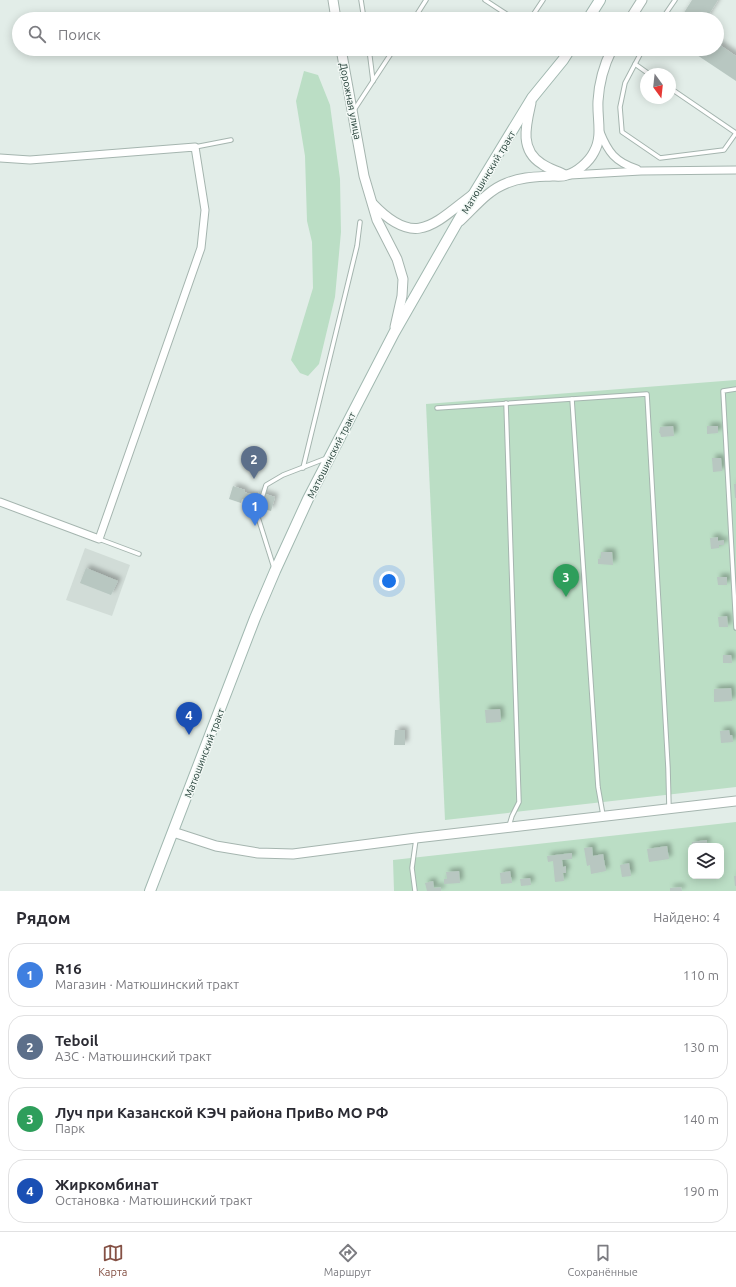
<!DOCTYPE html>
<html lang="ru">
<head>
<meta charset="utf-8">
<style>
  :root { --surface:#fff; --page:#f7f7f7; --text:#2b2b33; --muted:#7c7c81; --line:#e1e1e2; --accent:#855145 }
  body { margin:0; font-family:Ubuntu,sans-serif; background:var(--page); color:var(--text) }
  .controls { position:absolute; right:12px; bottom:12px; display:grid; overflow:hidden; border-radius:8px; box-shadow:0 2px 10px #0003 }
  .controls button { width:36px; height:36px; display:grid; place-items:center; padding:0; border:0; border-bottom:1px solid var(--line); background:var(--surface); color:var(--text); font:20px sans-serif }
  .compass { position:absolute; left:640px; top:68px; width:36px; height:36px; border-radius:50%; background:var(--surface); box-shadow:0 2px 10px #0003; rotate:165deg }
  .you { position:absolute; left:389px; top:581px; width:14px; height:14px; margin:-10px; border:3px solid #fff; border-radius:50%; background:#1a73e8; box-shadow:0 0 0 6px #1a73e833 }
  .badge { display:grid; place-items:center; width:26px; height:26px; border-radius:50%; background:var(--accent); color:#fff; font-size:13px; font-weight:700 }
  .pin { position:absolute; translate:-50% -33px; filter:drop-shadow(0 1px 2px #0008) }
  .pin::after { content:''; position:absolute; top:21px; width:14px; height:12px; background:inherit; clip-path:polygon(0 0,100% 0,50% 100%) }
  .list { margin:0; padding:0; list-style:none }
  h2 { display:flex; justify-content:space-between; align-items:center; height:52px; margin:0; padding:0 16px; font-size:17px }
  h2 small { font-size:13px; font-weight:400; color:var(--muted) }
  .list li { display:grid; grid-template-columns:26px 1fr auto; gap:12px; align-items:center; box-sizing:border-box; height:64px; margin:0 8px 8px; padding:0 8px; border:1px solid var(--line); border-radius:16px }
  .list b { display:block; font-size:15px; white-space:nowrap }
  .list p { margin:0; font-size:13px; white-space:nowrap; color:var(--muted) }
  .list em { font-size:13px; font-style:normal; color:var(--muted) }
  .icon { flex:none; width:22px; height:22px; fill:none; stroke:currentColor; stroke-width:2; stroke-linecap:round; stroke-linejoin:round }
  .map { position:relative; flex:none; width:736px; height:891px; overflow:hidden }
  .search { position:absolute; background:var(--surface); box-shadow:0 2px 10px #0003; left:12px; right:12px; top:12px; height:44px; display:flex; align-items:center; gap:10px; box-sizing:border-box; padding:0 14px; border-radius:22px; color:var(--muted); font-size:15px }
  .sheet { height:340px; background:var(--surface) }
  nav { display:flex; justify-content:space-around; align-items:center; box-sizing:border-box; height:56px; border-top:1px solid var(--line); background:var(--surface); font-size:11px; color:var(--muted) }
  nav a { display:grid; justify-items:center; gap:2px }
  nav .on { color:var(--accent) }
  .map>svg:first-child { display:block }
  .built { fill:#d1dcd7 }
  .green { fill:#bbdec5; fill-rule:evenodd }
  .building { fill:#b8c7c1; filter:url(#shadow) }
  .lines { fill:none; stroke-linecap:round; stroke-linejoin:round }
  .service-casing { stroke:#a5b5af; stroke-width:5.5 }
  .minor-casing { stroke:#a5b5af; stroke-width:9 }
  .tertiary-casing { stroke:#a5b5af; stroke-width:11 }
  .secondary-casing { stroke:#a1b8b0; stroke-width:12 }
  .service { stroke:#fff; stroke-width:3.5 }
  .minor { stroke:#fff; stroke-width:7 }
  .tertiary { stroke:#fff; stroke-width:9 }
  .secondary { stroke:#fff; stroke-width:10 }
  .labels { text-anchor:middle; stroke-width:3; stroke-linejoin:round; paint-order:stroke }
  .street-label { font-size:10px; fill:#223e36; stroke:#f3f9f6 }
</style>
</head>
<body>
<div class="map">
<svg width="736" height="891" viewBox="0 0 736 891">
  <defs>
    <filter id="shadow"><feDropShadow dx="3.5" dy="-3.5" stdDeviation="2" flood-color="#0004"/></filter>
  </defs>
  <rect width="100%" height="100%" fill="#e2ede8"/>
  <polygon class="built" points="85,548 130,565 112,616 66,600"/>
  <g class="green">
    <polygon points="304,71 318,75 330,105 340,179 341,232 335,297 319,364 308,376 300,373 291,360 313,288 312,242 307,221 305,156 296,101"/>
    <polygon points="736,380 736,787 445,820 426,404"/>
    <path d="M736,822V891H394L393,860ZM691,846H721V876H691Z"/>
  </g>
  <g class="building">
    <polygon points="692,0 718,0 706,19 680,19"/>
    <polygon points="717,43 736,56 736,81 688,49 717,49"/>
    <polygon points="673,426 674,436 661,437 660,433 659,433 660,427"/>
    <polygon points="707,426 718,426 718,433 707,434"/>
    <polygon points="712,458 721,458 722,471 713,472"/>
    <polygon points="734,484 736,484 736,498 735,498"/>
    <polygon points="233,486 245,490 244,492 257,496 259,492 275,497 271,511 253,506 253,503 242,499 241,503 229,499"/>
    <polygon points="718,537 718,541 724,540 724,545 719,545 719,548 711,549 710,538"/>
    <polygon points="601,552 612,552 613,565 598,564 598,559 601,558"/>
    <polygon points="86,568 118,581 111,595 80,583"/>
    <polygon points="717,577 727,577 727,585 718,585"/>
    <polygon points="727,616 728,627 719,627 718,617"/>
    <polygon points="723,655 731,655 732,663 723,663"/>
    <polygon points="731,688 732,701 714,702 714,689"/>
    <polygon points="500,709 501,722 486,723 485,710"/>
    <polygon points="395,730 405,730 405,745 394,745"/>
    <polygon points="729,730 730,735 732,735 733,742 721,743 720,731"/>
    <polygon points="707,840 707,846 692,846 692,842"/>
    <polygon points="667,846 669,859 649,862 647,849"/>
    <polygon points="592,847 593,856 603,854 606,871 591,874 590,865 587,866 584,848"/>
    <polygon points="572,853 572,859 562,860 563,867 566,866 566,873 563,873 564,881 555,882 553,861 548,862 547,856"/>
    <polygon points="629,863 631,876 622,877 620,865"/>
    <polygon points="459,871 460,883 444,884 444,879 447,879 446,872"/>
    <polygon points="510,871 512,883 501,884 500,873"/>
    <polygon points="734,876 736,876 736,886 735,886"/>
    <polygon points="530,878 531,885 521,886 520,879"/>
    <polygon points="433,881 434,888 441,887 441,891 427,891 425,883"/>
    <polygon points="681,887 682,891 670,891 670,888"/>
  </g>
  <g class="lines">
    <g class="service-casing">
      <g id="service">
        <polyline points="361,0 364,19"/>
        <polyline points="485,0 514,19"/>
        <polyline points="414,19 426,0"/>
        <polyline points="527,19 533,15 543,0"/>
        <polyline points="662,19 675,0"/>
        <polyline points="369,49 373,81"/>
        <polyline points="635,64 643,49"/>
        <polyline points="649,74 635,64 625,83 620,107 622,132 660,158 724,150 736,133"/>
        <polyline points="670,88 736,133"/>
        <polyline points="354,110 394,49"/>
        <polyline points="195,147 231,140"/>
        <polyline points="736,389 723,391 736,628"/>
        <polyline points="572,399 598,787 603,815"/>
        <polyline points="506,403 519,802 512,816 509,826"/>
        <polyline points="437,408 647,394 668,768 669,808"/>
        <polyline points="303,468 357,246 360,222"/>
        <polyline points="99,539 139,554"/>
        <polyline points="274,568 257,514 266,485 283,475 327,458"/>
        <polyline points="415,891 412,868 416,839"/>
      </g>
    </g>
    <g class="minor-casing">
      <g id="minor">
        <path d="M600,132C608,152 615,162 637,169"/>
        <polyline points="0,158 30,160 195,147 205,210 201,248 99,539 0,502"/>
        <polyline points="570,175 641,171 736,170"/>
      </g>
    </g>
    <g class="tertiary-casing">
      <g id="tertiary">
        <polyline points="333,0 336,19"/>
        <polyline points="630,19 642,0"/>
        <polyline points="341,49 364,176 377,220 397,259 403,279 402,296 395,327"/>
        <path d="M531,103C526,125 519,150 542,164C549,169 558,171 565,175"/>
        <path d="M373,204C415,248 433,225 472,195"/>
        <path d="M460,221C475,207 488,190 507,183C521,177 536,177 552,176C556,176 562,177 567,175C577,172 589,162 594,152C603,136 597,119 598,101C599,83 604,65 612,49"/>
        <polyline points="173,832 216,846 258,853 293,854 416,838 736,801"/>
      </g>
    </g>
    <g class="secondary-casing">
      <g id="secondary">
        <polyline points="588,19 600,0"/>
        <polyline points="150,891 255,618 275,571 308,499 394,333 473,195 532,98 563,60 570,49"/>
      </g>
    </g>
    <use href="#service" class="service"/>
    <use href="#minor" class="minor"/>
    <use href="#tertiary" class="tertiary"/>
    <use href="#secondary" class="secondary"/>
  </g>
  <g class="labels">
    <g class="street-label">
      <text transform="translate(351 101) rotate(79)" y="4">Дорожная улица</text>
      <text transform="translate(488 172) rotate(-59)" y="4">Матюшинский тракт</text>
      <text transform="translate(331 455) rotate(-63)" y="4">Матюшинский тракт</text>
      <text transform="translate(204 753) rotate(-69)" y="4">Матюшинский тракт</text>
    </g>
  </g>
</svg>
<div class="controls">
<button><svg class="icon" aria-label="layers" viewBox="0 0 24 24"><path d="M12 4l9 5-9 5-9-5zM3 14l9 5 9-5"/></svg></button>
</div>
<svg class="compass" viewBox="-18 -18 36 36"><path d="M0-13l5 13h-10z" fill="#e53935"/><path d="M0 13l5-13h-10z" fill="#7c7c81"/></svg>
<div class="you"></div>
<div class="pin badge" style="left:255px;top:526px;background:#3f7fe0">1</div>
<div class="pin badge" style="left:254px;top:479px;background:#5c6f8a">2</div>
<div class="pin badge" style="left:566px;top:597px;background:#2e9e5b">3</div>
<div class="pin badge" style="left:189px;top:735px;background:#1a4fb4">4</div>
<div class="search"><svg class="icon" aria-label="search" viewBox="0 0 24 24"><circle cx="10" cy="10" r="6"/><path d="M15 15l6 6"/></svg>Поиск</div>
</div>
<section class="sheet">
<h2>Рядом<small>Найдено: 4</small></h2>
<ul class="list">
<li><span class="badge" style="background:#3f7fe0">1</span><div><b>R16</b><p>Магазин · Матюшинский тракт</p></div><em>110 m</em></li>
<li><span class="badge" style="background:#5c6f8a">2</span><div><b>Teboil</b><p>АЗС · Матюшинский тракт</p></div><em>130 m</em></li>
<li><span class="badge" style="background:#2e9e5b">3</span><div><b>Луч при Казанской КЭЧ района ПриВо МО РФ</b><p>Парк</p></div><em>140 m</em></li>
<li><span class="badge" style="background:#1a4fb4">4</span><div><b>Жиркомбинат</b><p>Остановка · Матюшинский тракт</p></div><em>190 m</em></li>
</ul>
</section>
<nav>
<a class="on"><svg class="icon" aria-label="map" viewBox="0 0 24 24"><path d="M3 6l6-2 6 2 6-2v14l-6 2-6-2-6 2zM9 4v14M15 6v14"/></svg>Карта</a>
<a><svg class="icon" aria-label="directions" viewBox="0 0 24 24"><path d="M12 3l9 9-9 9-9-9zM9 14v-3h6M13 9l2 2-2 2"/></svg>Маршрут</a>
<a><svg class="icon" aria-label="saved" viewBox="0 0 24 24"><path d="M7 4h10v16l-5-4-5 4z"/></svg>Сохранённые</a>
</nav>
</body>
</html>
